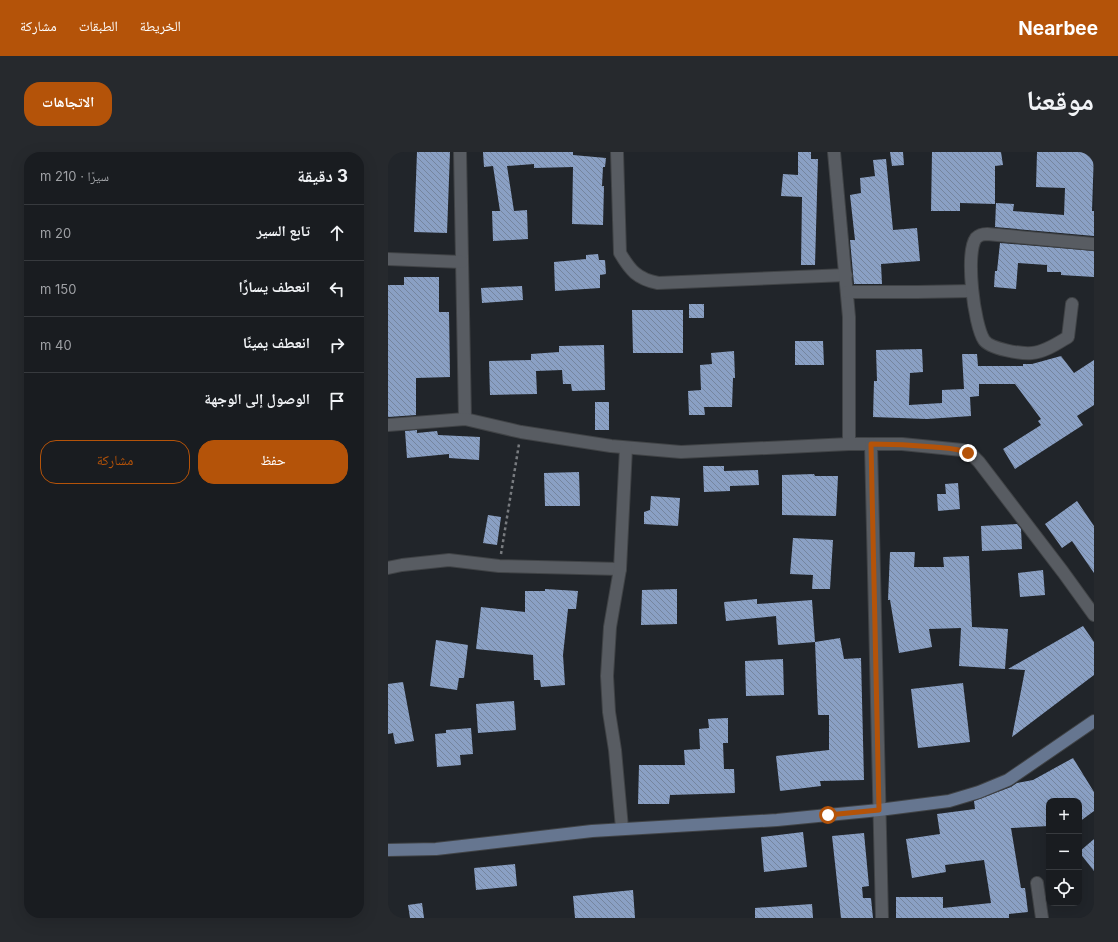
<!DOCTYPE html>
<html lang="ar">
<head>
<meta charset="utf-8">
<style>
  :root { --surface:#191c20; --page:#26292d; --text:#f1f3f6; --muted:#9fa1a5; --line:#373a3e; --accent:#b45309 }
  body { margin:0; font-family:Inter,"Noto Naskh Arabic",sans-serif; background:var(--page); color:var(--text); direction:rtl }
  .controls { position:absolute; right:12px; bottom:12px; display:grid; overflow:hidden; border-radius:8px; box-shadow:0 4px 16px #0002 }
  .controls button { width:36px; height:36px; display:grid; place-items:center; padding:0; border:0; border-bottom:1px solid var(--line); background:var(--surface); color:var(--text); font:20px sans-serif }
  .stop { position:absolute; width:12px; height:12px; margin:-9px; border:3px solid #b45309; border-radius:50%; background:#fff }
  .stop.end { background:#b45309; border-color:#fff; box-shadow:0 1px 4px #0008 }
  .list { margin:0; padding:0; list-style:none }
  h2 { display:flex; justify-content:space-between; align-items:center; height:52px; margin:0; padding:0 16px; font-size:17px }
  h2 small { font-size:13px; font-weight:400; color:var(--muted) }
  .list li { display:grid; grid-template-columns:26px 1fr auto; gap:12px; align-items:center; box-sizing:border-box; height:56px; padding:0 16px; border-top:1px solid var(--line) }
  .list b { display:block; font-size:15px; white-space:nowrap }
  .list em { font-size:13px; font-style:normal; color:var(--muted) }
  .actions { display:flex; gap:8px; padding:12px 16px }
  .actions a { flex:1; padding:9px 0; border:1px solid var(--accent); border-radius:16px; text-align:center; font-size:14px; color:var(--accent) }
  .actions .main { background:var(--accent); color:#fff }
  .icon { flex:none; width:22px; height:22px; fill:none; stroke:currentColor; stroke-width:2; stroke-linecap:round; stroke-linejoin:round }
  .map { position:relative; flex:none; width:706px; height:766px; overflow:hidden; direction:ltr; border-radius:16px }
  header { display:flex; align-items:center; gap:24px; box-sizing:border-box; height:56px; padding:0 20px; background:var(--accent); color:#fff }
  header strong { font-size:19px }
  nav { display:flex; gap:22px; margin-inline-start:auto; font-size:14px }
  .intro { display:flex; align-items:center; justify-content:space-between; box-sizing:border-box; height:96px; padding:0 24px }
  h1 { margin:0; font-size:28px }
  .button { padding:10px 18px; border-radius:16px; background:var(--accent); color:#fff; font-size:14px; font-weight:700 }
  main { display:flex; gap:24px; padding:0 24px }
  aside { flex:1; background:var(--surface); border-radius:16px; box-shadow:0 4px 16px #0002 }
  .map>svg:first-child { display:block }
  .building { fill:url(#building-back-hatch) }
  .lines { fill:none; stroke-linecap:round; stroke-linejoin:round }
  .street-casing { stroke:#404346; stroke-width:14 }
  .secondary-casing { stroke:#404346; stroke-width:14 }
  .path { stroke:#787b7f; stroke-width:2.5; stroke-dasharray:3 3; stroke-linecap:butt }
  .street { stroke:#585c62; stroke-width:12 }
  .secondary { stroke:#667690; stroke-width:12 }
  .route { stroke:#b45309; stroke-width:5 }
</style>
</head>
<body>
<header>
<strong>Nearbee</strong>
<nav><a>الخريطة</a><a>الطبقات</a><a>مشاركة</a></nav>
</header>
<div class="intro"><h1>موقعنا</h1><a class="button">الاتجاهات</a></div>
<main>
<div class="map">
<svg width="706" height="766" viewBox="0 0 706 766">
  <defs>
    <pattern id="building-back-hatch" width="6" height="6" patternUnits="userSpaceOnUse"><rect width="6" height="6" fill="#8aa0c4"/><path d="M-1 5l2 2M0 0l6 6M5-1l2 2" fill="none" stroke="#75859e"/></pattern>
  </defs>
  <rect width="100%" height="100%" fill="#21252a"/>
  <g class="building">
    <polygon points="29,0 62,0 59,81 26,80"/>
    <polygon points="95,0 185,0 185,3 218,6 217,15 215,15 214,34 216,34 215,73 184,72 185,15 146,16 146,12 119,14 126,59 139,58 140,87 105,89 104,59 112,59 105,14 96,15"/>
    <polygon points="410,0 423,0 423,7 430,7 427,113 413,113 414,45 393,44 395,22 410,23"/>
    <polygon points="502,0 515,0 516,13 504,14"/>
    <polygon points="544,0 613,0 615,13 607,14 607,52 572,51 572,59 543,59"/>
    <polygon points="649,0 706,0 704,59 706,59 706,84 607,75 608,51 626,52 625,59 676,63 677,36 648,35"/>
    <polygon points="498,7 505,78 529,76 532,109 493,112 494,132 466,132 462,88 467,88 462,43 473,41 472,26 487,24 485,8"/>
    <polygon points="612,91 706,99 706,125 673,123 673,120 659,120 659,113 630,111 628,137 606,135 607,119 609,119"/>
    <polygon points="210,102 211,108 217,108 218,122 212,123 212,136 167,139 166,110 198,107 198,103"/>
    <polygon points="16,125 51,125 51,160 61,160 62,225 28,226 28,263 0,265 0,133 16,133"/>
    <polygon points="134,134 135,148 94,151 93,136"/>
    <rect x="301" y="152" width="15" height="14"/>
    <polygon points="244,158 295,158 295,201 245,201"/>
    <polygon points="407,189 435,189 436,213 407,213"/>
    <polygon points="216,193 217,238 184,239 183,232 175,232 174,218 148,219 149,242 102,243 101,209 143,208 143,202 171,200 171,194"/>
    <polygon points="534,197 535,220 522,221 521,253 554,251 554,238 576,237 574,202 589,202 590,214 635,214 635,212 644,212 673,204 686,221 706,208 706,253 689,264 695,273 627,317 615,297 653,273 650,269 653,267 627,232 591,232 591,244 582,245 583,264 539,267 485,265 486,229 489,229 488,198"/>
    <polygon points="346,199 347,226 345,226 344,255 316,255 317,263 301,263 300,239 313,238 312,213 324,212 323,201"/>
    <rect x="207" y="250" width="14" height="28"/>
    <polygon points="29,278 29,281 49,279 50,283 92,285 91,308 61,306 61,302 19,306 17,279"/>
    <polygon points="315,314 336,314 336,319 370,318 371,333 342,334 342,339 316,340"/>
    <polygon points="191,320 192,354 157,354 156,321"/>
    <polygon points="426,322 427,324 450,324 448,364 394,363 394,323"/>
    <polygon points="570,331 572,357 550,359 549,342 558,342 557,332"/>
    <polygon points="263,344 292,346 290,374 256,372 256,360 262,358"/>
    <polygon points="689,349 706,374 706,421 684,389 674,396 657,372"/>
    <polygon points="100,363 113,365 109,393 95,391"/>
    <polygon points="629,372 633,377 634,397 594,399 593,374"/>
    <polygon points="405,386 445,388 442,437 424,437 425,423 402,422"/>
    <polygon points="502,400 527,400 526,415 556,415 555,405 581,404 584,475 620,477 617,517 571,514 573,476 541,477 544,495 511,501 502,448 500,448"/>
    <polygon points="655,418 657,443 632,445 630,421"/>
    <polygon points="157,437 190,439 188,457 180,457 175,503 177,533 153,535 152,528 146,528 145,503 88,497 93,455 137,460 137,439 157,439"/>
    <polygon points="289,437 289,472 253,473 254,438"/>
    <polygon points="369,447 369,452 424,448 427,490 390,493 388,464 338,469 336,450"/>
    <polygon points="695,474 706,490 706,523 624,585 637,518 620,517"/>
    <polygon points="452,486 456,507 473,506 476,628 432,629 433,634 392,639 388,604 441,598 441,563 430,563 427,490"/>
    <polygon points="48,488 80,493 76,526 71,526 69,538 42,534"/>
    <polygon points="395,507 396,543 358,544 357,509"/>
    <polygon points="15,530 26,589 7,592 5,581 0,582 0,532"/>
    <polygon points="575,531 582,590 530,596 523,537"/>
    <polygon points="126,549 128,578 90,581 88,552"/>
    <polygon points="340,566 340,591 335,591 336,617 346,617 347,641 282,643 281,652 250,652 251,613 297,613 296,598 312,597 311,577 321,576 320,567"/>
    <polygon points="83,576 85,602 72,603 73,613 49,615 47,582 58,581 58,578"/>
    <polygon points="685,606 706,640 706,659 691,670 691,649 661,649 661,674 623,676 633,736 637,736 640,760 621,762 621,766 508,766 508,745 555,745 555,756 603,751 596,708 557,713 558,720 524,726 518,687 552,682 549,662 587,657 586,649 623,635 629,631 645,628"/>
    <polygon points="415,680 419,715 376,720 373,685"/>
    <polygon points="476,681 481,734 474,735 475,746 483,746 485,766 453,766 444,684"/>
    <polygon points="706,687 706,719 691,700"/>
    <polygon points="127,712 129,734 88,738 86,716"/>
    <polygon points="245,738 247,766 187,766 185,744"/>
    <polygon points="34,751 36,766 22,766 20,753"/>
    <polygon points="424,752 425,766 367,766 367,756"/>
  </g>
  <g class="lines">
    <g class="street-casing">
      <g id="street">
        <polyline points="72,0 77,267"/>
        <path d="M229,0L232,101C242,118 249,127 270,131L458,123"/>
        <polyline points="446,0 461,165 461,292"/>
        <polyline points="0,107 74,110"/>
        <polyline points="459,140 529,140 584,139"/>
        <path d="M684,152L680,185C670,191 657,200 644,201C633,202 602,197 596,188C586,173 577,101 588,86C591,83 595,82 599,82L706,92"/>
        <polyline points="0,273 77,267 133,280 223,294 293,300 461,292 514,292 574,298 584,303 591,310 675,420 706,463"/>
        <polyline points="483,292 494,766"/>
        <polyline points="0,416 14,413 61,408 111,414 232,417"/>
        <polyline points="234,676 227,598 221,560 219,524 222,475 232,417 238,296"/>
        <polyline points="649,731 654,766"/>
      </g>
    </g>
    <g class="secondary-casing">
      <polyline id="secondary" points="0,698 48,697 204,679 389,668 491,658 561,649 591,640 620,628 706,569"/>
    </g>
    <polyline class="path" points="113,402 131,292"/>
    <use href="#street" class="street"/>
    <use href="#secondary" class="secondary"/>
  </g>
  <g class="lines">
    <path class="route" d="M440,663L491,658L483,292C504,292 525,293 546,295C557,296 570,296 580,301"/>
  </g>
</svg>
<div class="controls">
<button>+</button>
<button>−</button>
<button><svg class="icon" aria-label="locate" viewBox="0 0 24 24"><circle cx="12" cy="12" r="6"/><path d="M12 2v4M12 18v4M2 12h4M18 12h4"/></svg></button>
</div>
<div class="stop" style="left:440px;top:663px"></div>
<div class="stop end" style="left:580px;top:301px"></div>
</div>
<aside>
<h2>3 دقيقة<small>سيرًا · 210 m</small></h2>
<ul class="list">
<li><svg class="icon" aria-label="ahead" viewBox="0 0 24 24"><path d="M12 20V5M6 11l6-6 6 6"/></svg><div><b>تابع السير</b></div><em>20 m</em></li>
<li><svg class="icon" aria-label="left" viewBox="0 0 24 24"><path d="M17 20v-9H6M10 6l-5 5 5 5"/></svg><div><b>انعطف يسارًا</b></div><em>150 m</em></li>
<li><svg class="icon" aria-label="right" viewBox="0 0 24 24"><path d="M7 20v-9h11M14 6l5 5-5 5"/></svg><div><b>انعطف يمينًا</b></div><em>40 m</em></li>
<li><svg class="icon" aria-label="arrive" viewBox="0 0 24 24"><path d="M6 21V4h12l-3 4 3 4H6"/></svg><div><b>الوصول إلى الوجهة</b></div></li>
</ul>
<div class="actions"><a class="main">حفظ</a><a>مشاركة</a></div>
</aside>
</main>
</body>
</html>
